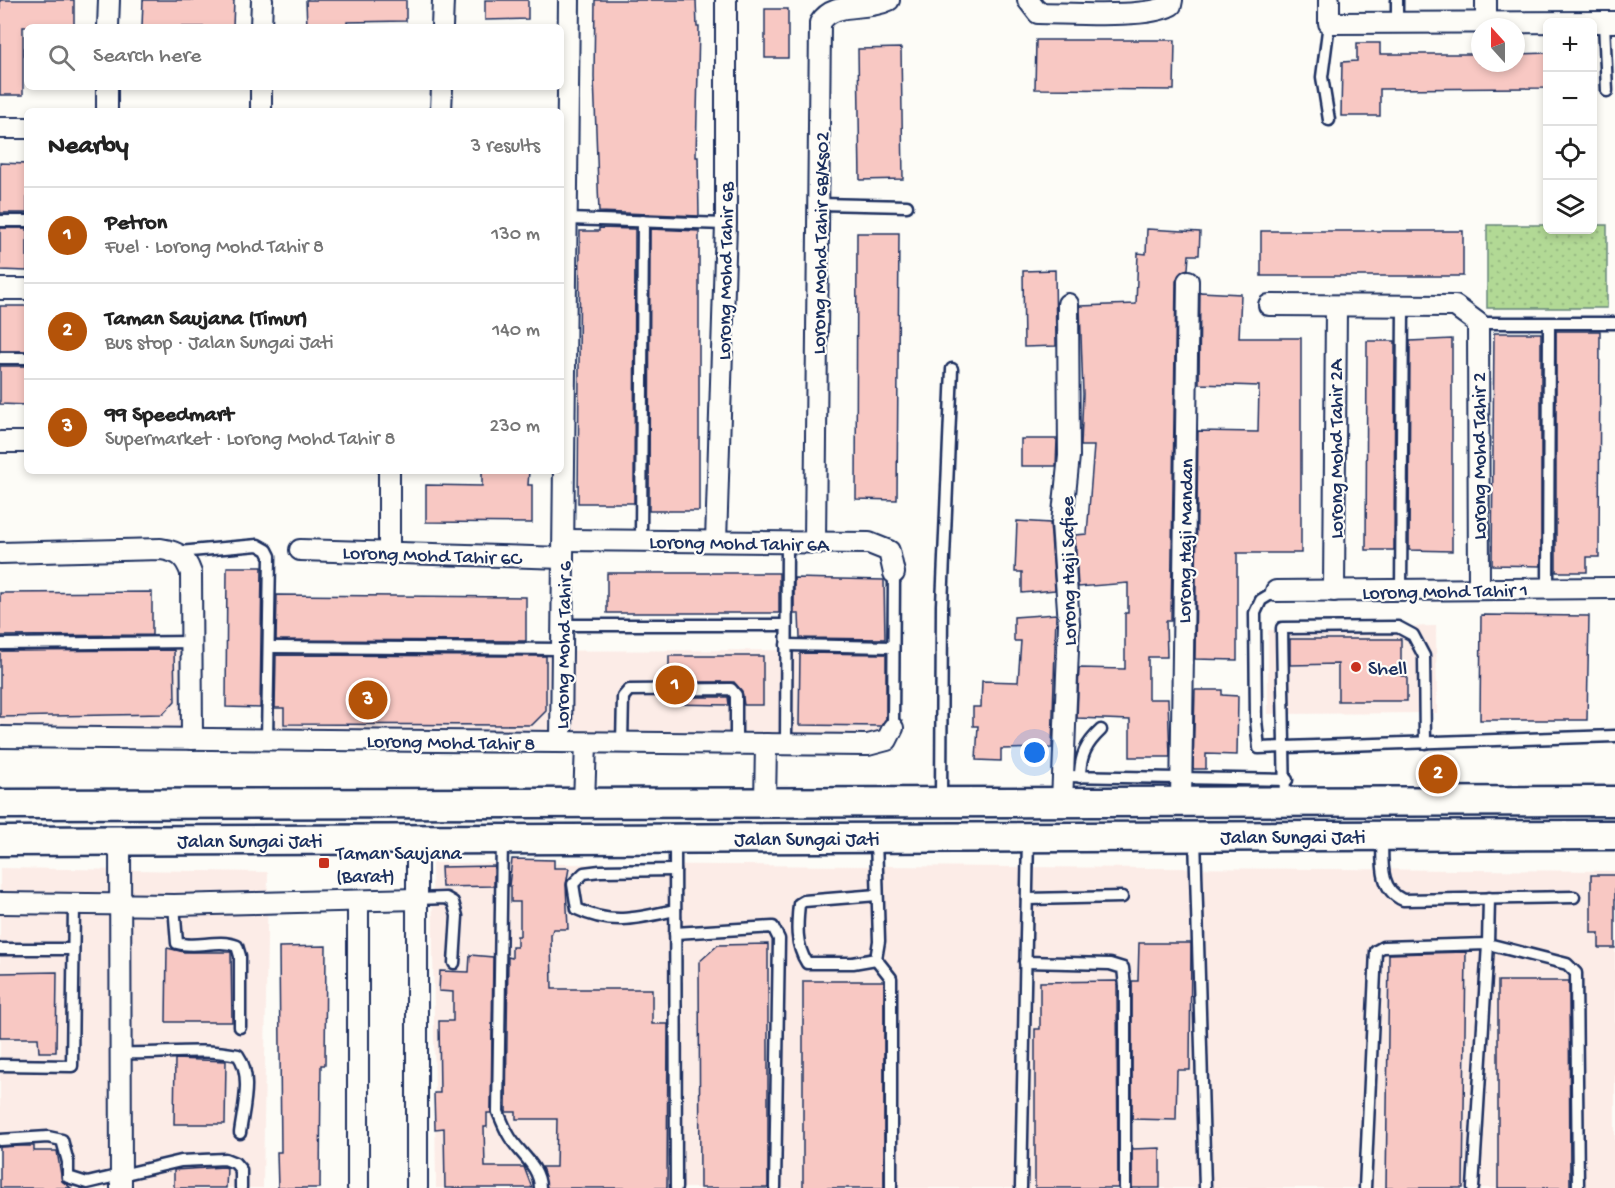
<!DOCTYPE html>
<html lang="en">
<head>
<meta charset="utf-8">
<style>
  :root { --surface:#fff; --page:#f2f2f2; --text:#222; --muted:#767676; --line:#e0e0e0; --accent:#b45309 }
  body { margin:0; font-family:"Gochi Hand",sans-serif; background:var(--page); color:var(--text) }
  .controls { position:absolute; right:18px; top:18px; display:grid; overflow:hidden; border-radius:9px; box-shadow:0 3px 9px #0003 }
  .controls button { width:54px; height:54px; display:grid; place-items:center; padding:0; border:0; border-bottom:2px solid var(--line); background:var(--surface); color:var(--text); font:30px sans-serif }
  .compass { position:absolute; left:1471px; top:18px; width:54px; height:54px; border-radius:50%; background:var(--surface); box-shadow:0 3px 9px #0003; rotate:339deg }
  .you { position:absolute; left:1035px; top:753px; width:21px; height:21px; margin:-15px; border:4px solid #fff; border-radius:50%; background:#1a73e8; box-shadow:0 0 0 9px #1a73e833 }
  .badge { display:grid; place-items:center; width:39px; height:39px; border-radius:50%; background:var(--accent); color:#fff; font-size:20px; font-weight:700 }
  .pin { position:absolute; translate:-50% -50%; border:3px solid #fff; box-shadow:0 2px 6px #0006 }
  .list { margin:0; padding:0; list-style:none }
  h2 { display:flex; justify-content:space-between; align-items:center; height:78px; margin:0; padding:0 24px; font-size:26px }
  h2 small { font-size:20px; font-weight:400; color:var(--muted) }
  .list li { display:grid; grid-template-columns:39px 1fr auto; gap:18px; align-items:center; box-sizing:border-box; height:96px; padding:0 24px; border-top:2px solid var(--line) }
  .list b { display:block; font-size:22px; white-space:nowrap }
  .list p { margin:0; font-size:20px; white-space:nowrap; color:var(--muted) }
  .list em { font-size:20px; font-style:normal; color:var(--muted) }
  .icon { flex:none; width:33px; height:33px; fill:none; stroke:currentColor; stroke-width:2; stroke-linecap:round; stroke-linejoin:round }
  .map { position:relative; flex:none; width:1615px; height:1188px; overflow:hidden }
  .search { position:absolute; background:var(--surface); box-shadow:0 3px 9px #0003; left:24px; top:24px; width:540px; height:66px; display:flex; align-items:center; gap:15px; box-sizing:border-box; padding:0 21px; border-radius:9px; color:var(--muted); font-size:22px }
  .panel { position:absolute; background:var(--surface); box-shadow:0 3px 9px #0003; left:24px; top:108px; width:540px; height:366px; border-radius:9px }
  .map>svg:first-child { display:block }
  .built { fill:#fcece7 }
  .grass { fill:url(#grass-dots); stroke:#66847a; stroke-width:1.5 }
  .building { fill:#f8c8c3; stroke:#1b2f5e; stroke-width:1.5 }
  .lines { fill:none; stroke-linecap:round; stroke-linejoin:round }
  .lane-casing { stroke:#1b2f5e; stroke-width:15 }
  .street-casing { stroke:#1b2f5e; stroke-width:24 }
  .secondary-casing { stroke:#1b2f5e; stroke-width:33 }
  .lane { stroke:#fdfcf7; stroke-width:10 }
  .street { stroke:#fdfcf7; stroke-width:20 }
  .secondary { stroke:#fdfcf7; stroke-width:28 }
  .poi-dot { fill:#c8321e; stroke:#fdfcf7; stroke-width:2 }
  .labels { text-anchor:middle; stroke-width:4.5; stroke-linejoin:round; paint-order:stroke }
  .street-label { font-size:20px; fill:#1b2f5e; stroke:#fdfcf7 }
  .poi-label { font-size:20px; fill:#1b2f5e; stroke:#fdfcf7; text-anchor:start }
</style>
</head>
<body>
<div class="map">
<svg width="1615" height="1188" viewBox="0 0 1615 1188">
  <defs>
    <pattern id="grass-dots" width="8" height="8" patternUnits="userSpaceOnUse" patternTransform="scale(1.5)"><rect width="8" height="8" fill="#b2d995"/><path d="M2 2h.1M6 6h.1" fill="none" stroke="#98bb83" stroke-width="1.8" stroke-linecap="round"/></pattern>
  </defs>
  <rect width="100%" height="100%" fill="#fdfcf7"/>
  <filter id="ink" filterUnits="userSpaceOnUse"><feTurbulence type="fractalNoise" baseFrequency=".0167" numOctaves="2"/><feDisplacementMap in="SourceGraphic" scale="12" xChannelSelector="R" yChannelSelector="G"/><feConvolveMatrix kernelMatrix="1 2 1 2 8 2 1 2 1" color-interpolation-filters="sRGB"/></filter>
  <g filter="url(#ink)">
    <g class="built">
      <polygon points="1436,626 1437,713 1268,714 1268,630"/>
      <polygon points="186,646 185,731 0,729 0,650"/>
      <polygon points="889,650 888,728 874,736 272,732 274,651"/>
      <polygon points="432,863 1615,871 1615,1188 436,1188"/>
      <polygon points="0,868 268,872 263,1188 0,1188"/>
    </g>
    <polygon class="grass" points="1487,225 1547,225 1548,230 1592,230 1593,225 1607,225 1607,308 1487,308"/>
    <g class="building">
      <polygon points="0,0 74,0 74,27 23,27 23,95 0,95"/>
      <polygon points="143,0 234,0 233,27 142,27"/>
      <polygon points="306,0 406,0 406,21 347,22 347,27 307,27"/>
      <polygon points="485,0 528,0 528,19 485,20"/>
      <polygon points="595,0 696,0 697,27 699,27 696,157 698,157 699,216 599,212 594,77"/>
      <rect x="765" y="9" width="23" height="49"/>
      <polygon points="1036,40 1175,40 1174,90 1035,89"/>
      <polygon points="1357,43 1380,43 1380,54 1480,54 1480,63 1516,63 1516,54 1548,53 1548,88 1380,89 1380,116 1341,116 1342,62 1357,61"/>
      <polygon points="901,48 903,179 860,180 858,49"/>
      <polygon points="0,163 27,164 27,213 0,213"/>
      <polygon points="0,228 27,228 27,271 0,270"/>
      <polygon points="599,228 635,229 634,503 578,503 580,231 599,231"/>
      <polygon points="650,229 699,231 699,511 649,511"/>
      <polygon points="1147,229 1200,232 1199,255 1189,255 1188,269 1182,271 1176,281 1171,621 1166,621 1167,657 1148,657 1148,699 1168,699 1170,757 1130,757 1130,720 1077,718 1079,668 1125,669 1125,613 1128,613 1128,583 1078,587 1075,535 1087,534 1094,446 1081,446 1083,394 1080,306 1136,304 1138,253 1146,254"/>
      <rect x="1261" y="231" width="202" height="45"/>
      <polygon points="857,233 899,233 897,500 856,499"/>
      <polygon points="1055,270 1056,346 1024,347 1023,271"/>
      <polygon points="1200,292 1241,294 1239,338 1301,338 1301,553 1237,553 1237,660 1195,659 1198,431 1258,432 1259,386 1199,384"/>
      <rect x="0" y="306" width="27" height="45"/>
      <polygon points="1556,331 1600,331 1599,557 1587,557 1587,572 1556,572"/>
      <polygon points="1494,333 1541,333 1541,566 1492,565"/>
      <polygon points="1452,339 1452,551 1409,550 1410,341"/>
      <polygon points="1367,341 1395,341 1394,550 1366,550"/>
      <polygon points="0,366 27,366 27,405 0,404"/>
      <polygon points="1021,439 1057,439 1056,466 1021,466"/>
      <polygon points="482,471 529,471 528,485 532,485 532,523 426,522 426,485 482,486"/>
      <polygon points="1017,521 1050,523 1055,590 1022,593 1022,572 1015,572"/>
      <polygon points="227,567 262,567 260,708 226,707"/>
      <rect x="607" y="573" width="172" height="40"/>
      <polygon points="794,578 884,580 885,639 800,638 799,614 794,614"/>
      <polygon points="152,592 152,635 0,636 0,593"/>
      <polygon points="277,595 526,597 526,641 276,640"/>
      <polygon points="1056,614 1052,748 1001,749 1001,761 976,760 978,726 973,726 973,707 981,707 982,681 1018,682 1021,641 1014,641 1014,617"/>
      <polygon points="1481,615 1589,616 1587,720 1480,720"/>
      <polygon points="1290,639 1401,639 1401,676 1407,676 1407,701 1338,701 1338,664 1290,665"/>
      <polygon points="174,650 175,701 163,714 0,717 0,651"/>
      <polygon points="800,653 886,654 886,719 881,726 799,725"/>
      <polygon points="276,655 546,656 546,711 532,725 284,724 284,708 275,708"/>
      <polygon points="669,656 763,656 763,705 744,705 742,691 734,682 669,682"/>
      <polygon points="1195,690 1222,690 1222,695 1238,696 1237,755 1206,754 1206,769 1193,769"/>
      <polygon points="668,697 728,697 729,705 668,704"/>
      <polygon points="512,859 554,860 554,868 569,868 566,885 568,929 553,929 551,935 552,989 652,989 652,1024 668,1024 667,1188 547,1188 542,1167 556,1167 557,1119 516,1119 516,1112 506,1112 508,957 512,958 512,947 517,947 517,936 520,936 520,902 511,902 511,886 509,886"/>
      <polygon points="494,866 494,886 442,887 441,867"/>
      <polygon points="1591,875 1615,875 1615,948 1599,948 1599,933 1591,933"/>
      <polygon points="1139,943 1191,943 1190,1070 1177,1070 1176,1120 1132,1119 1132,981 1138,981"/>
      <polygon points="768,944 768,1188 700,1188 699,962 718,945"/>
      <polygon points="326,946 325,1065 321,1065 320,1188 278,1188 277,1152 281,1152 279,947"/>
      <polygon points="167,948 184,952 231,952 232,1022 166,1022"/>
      <polygon points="1466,952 1463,1188 1386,1188 1389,954"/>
      <polygon points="470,955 493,957 491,1113 487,1113 487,1127 484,1127 485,1167 524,1167 532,1188 445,1188 444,1128 435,1129 434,1093 440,1093 439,1021 453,1021 453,992 439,991 440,971 469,972"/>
      <polygon points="57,972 56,1052 39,1052 38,1038 0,1038 0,973"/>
      <rect x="803" y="981" width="81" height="207"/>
      <polygon points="1117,981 1118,1188 1035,1188 1035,1029 1040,1029 1040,982"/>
      <polygon points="1498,981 1569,981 1570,1188 1498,1188"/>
      <polygon points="175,1059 226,1061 225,1124 174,1124"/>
      <polygon points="21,1146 34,1146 34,1151 57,1151 62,1181 71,1188 0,1188 0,1147"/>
      <polygon points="1160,1148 1160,1188 1132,1188 1132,1149"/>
      <polygon points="224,1167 227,1168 226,1188 174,1188 174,1170"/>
    </g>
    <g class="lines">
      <g class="lane-casing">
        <g id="lane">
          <polyline points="1397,22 1397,0"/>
          <polyline points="1604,22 1607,91"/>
          <polyline points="1329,23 1322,77 1329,120"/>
          <polyline points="820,204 907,206"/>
          <polyline points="567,219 726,224"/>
          <polyline points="0,221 27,221"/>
          <polyline points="1478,323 1615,323"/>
          <polyline points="0,358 27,358"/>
          <polyline points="641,540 643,221"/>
          <polyline points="179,552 258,545 267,550 270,556 267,740"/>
          <polyline points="1548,588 1549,324"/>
          <polyline points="1401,590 1403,307"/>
          <polyline points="1276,591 1261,600 1255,613 1256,720 1259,748 1615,736"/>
          <polyline points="562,625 786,625"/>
          <polyline points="0,644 194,642"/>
          <polyline points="786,645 893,647"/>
          <polyline points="270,647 562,649"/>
          <polyline points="893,728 894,573"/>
          <polyline points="622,743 623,697 629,690 731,689 736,695 736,744"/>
          <polyline points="786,744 787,542"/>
          <polyline points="1064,776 1287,780"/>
          <path d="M1080,777C1080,756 1086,744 1101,730"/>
          <polyline points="941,802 942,605 952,369"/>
          <polyline points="1285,802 1282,628 1398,627 1413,635 1424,656 1425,743"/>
          <path d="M1382,836C1383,860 1378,889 1403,900L1574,897"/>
          <polyline points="1195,837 1205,1188"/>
          <polyline points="675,838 676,1188"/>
          <polyline points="876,838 879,941 876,959 891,978 891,1188"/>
          <path d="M502,839L498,1112C501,1119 504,1127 508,1134C517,1152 540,1165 540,1188"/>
          <path d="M675,870L600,871L584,873L573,884L577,909C612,926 639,918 675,910"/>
          <polyline points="1489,898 1488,944 1567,964 1576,973 1578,1188"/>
          <polyline points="417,899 446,898 453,902 457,916 454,963"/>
          <polyline points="1027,899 1122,897"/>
          <path d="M174,905L177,943C197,949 217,938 237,946L240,956V1027"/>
          <polyline points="675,933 773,927 779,939 775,1188"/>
          <polyline points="0,949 73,949"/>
          <path d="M876,959L853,963H807C795,945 797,924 799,904L804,901L877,895"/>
          <polyline points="1025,962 1110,964 1123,968 1125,986 1125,1188"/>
          <path d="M120,1053C160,1055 199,1047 238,1055C253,1076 243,1109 240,1133"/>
          <polyline points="0,1065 72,1066 74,904"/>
          <polyline points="0,1140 48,1137 62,1140 68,1162 68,1177 87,1183 181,1161 225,1159 235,1163 241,1170 241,1188"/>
          <polyline points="1021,1188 1028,837"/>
          <polyline points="1365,1188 1376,951 1383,947 1488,944 1473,1188"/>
        </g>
      </g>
      <g class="street-casing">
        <g id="street">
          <path d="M1028,0L1038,13C1069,13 1146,19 1171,5L1172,0"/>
          <polyline points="1329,0 1329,23 1615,22"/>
          <polyline points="1486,0 1486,22"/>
          <polyline points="108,27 109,0"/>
          <polyline points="261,27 262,0"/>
          <polyline points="442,27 443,0"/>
          <polyline points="107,111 107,87"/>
          <polyline points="261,111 261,87"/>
          <polyline points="441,111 442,87"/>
          <polyline points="0,128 27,128"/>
          <polyline points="0,289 27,289"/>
          <polyline points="1269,305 1455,306 1478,323 1479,589"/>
          <polyline points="0,442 27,442"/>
          <polyline points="564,540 869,543 889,551 894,573"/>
          <polyline points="716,541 726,224 726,0"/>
          <path d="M815,542L820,23C834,0 864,12 889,0"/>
          <polyline points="300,550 563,558"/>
          <path d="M0,553L161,549C179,552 185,556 191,573L192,739"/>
          <polyline points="389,553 389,471"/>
          <polyline points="1276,591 1615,588"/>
          <polyline points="1334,591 1336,306"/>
          <polyline points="0,737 868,745 887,740 893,728"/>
          <polyline points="561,742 569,0"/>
          <polyline points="1062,802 1069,624 1062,523 1069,456 1068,304"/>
          <polyline points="1181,802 1188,281"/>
          <polyline points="584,803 586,743"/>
          <polyline points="765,803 766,744"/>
          <polyline points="120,841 121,1188"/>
          <polyline points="0,903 174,905 417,899"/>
          <polyline points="358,1188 358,901"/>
          <polyline points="417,1188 417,839"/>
        </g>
      </g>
      <g class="secondary-casing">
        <g id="secondary">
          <polyline points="0,804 1615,801"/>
          <polyline points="0,841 1615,835"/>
        </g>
      </g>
      <use href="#lane" class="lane"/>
      <use href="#street" class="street"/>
      <use href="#secondary" class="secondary"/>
    </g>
  </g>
  <g class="poi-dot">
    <circle cx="1356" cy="667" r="6"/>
    <rect x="318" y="857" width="12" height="12" rx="3"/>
  </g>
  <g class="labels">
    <g class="street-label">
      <text transform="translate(819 243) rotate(-89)" y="7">Lorong Mohd Tahir 6B/Ks02</text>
      <text transform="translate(724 271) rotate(-89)" y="7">Lorong Mohd Tahir 6B</text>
      <text transform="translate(1335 449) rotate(-90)" y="7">Lorong Mohd Tahir 2A</text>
      <text transform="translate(1478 456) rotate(-90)" y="7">Lorong Mohd Tahir 2</text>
      <text transform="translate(1184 541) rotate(-89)" y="7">Lorong Haji Mandan</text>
      <text transform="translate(739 542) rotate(1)" y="7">Lorong Mohd Tahir 6A</text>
      <text transform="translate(432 554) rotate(2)" y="7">Lorong Mohd Tahir 6C</text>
      <text transform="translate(1067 571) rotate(-91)" y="7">Lorong Haji Safiee</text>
      <text transform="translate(1445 590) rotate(-1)" y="7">Lorong Mohd Tahir 1</text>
      <text transform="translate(562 645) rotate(-89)" y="7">Lorong Mohd Tahir 6</text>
      <text transform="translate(451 741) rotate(1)" y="7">Lorong Mohd Tahir 8</text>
      <text x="1293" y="843">Jalan Sungai Jati</text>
      <text x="807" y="845">Jalan Sungai Jati</text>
      <text x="250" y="847">Jalan Sungai Jati</text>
    </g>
    <g class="poi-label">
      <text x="1368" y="674">Shell</text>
      <text x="336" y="859">Taman Saujana<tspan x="336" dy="23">(Barat)</tspan></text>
    </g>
  </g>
</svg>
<div class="controls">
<button>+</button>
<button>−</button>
<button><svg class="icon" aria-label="locate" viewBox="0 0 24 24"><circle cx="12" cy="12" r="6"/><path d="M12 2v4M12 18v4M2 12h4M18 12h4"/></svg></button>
<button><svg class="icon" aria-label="layers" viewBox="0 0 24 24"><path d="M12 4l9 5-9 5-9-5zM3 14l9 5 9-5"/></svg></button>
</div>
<svg class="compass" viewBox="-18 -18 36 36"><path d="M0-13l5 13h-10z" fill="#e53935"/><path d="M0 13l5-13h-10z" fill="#767676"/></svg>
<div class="you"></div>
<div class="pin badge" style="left:675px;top:685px">1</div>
<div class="pin badge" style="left:1438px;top:774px">2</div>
<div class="pin badge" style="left:368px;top:700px">3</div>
<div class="search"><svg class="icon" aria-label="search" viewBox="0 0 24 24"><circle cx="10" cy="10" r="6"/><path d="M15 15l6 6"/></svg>Search here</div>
<section class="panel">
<h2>Nearby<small>3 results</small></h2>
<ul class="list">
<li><span class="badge">1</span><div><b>Petron</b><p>Fuel · Lorong Mohd Tahir 8</p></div><em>130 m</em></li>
<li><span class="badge">2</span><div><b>Taman Saujana (Timur)</b><p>Bus stop · Jalan Sungai Jati</p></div><em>140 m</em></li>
<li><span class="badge">3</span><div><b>99 Speedmart</b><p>Supermarket · Lorong Mohd Tahir 8</p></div><em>230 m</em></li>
</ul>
</section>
</div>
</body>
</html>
